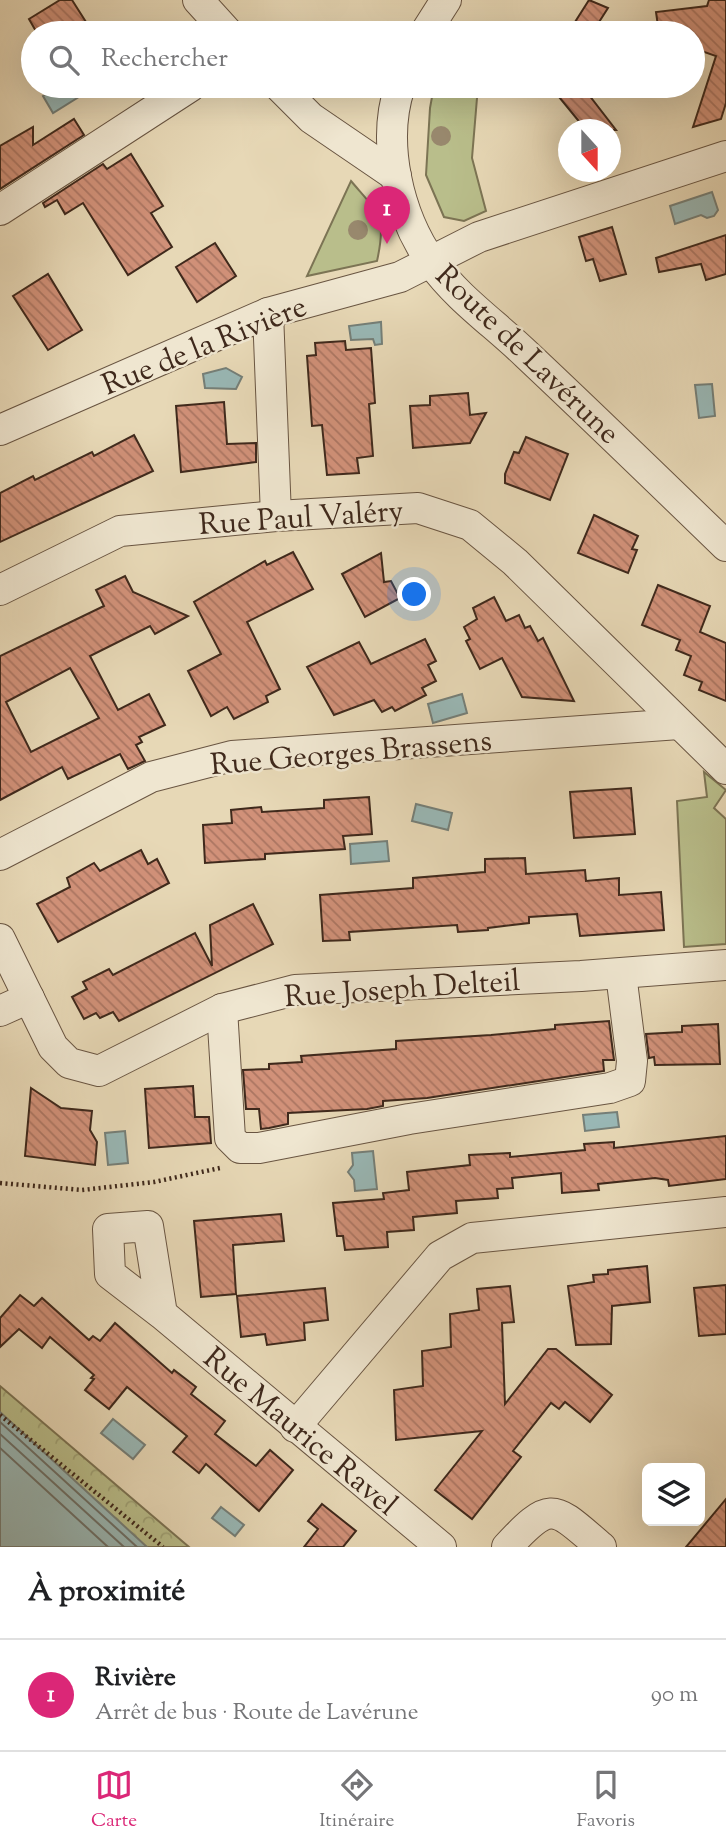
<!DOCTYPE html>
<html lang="fr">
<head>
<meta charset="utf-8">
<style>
  :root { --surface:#fff; --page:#f6f6f6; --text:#202124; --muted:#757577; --line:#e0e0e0; --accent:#db2777 }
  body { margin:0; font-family:"Sorts Mill Goudy",serif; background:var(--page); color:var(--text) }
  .controls { position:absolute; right:21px; bottom:21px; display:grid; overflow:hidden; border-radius:10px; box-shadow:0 7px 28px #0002 }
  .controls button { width:63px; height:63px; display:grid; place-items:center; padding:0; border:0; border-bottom:2px solid var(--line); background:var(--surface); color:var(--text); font:35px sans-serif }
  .compass { position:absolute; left:558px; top:119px; width:63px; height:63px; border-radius:50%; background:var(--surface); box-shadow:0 7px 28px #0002; rotate:159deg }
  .you { position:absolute; left:415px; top:595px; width:24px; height:24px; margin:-18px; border:5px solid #fff; border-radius:50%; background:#1a73e8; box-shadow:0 0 0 10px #1a73e833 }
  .badge { display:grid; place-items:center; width:46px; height:46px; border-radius:50%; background:var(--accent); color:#fff; font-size:23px; font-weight:700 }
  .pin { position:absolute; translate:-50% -58px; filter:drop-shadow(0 2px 4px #0008) }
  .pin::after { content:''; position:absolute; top:37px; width:24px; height:21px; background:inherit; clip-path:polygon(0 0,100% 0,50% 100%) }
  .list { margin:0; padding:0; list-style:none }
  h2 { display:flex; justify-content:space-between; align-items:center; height:91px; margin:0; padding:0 28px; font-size:30px }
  h2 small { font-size:23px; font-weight:400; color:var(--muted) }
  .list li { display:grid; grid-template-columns:46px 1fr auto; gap:21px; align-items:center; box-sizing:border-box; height:112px; padding:0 28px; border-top:2px solid var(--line) }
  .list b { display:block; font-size:26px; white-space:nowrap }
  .list p { margin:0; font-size:23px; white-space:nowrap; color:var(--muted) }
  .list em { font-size:23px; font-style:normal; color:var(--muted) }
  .icon { flex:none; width:38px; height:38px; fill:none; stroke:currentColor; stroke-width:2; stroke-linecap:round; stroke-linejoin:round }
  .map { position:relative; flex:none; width:726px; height:1547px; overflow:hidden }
  .search { position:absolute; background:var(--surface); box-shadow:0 7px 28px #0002; left:21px; right:21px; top:21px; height:77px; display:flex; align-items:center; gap:18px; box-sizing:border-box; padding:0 24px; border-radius:38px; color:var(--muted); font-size:26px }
  .sheet { height:203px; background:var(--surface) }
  nav { display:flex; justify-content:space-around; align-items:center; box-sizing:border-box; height:98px; border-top:2px solid var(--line); background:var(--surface); font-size:19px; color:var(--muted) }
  nav a { display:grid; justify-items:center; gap:4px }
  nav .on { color:var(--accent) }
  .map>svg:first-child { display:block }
  .green { fill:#b9be8b; stroke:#7c7454; stroke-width:2 }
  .forest { fill:url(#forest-crowns); stroke:#7c7454; stroke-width:2 }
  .water { fill:#99b8b6; stroke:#757f78; stroke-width:2 }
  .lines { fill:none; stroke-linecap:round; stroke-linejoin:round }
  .shore { stroke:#6c7069; stroke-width:2 }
  .building { fill:url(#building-back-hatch); stroke:#3f291c; stroke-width:2; fill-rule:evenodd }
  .minor-casing { stroke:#695542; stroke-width:32 }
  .path { stroke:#3f291c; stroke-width:4.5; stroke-dasharray:2 3.5; stroke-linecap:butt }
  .minor { stroke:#efe6d0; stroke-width:30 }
  .tree { fill:#98886d }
  .labels { text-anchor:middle; stroke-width:5; stroke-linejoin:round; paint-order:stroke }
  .street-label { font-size:30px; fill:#3f291c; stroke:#efe6d0 }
</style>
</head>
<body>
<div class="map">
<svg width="726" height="1547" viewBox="0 0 726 1547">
  <defs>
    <pattern id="forest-crowns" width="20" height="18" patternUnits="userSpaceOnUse" patternTransform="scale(1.75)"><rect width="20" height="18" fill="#b9be8b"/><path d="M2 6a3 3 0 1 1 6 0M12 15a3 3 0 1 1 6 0" fill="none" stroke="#a0a377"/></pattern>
    <pattern id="building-back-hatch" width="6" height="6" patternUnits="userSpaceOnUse" patternTransform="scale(1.75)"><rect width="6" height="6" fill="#d19179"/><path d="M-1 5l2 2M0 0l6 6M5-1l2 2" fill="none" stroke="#ab7662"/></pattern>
  </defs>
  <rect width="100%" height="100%" fill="#e7d8b6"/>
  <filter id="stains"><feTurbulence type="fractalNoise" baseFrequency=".00286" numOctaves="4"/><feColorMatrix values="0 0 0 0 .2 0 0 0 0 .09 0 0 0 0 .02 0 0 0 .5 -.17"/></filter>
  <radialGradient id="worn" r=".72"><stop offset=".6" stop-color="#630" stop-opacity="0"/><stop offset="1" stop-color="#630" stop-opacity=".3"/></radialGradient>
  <g class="green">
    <polygon points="434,86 478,86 472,158 486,211 464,221 444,217 426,175 430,108"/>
    <path d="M351,181C379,214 387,216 377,261L307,276Z"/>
    <polygon points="704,772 726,790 714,808 726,819 726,944 684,947 677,801 707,797"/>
  </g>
  <polygon class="forest" points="0,1386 189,1547 0,1547"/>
  <g class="water">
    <polygon points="60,86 76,86 82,95 53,113 43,96"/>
    <polygon points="712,192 718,210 714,216 707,218 701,215 675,224 670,206"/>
    <polygon points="381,322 382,344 375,345 373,339 351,340 349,326"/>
    <polygon points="226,368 242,377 236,389 205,388 203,374"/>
    <polygon points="712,384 715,416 699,418 695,385"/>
    <polygon points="462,694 467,713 433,723 428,704"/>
    <polygon points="416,804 452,813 448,830 412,821"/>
    <polygon points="387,841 389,861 351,864 350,844"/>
    <polygon points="617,1112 619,1127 585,1131 583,1115"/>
    <polygon points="125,1131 128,1163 108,1165 105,1133"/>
    <polygon points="373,1151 377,1189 355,1191 354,1180 348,1172 353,1165 352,1153"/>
    <polygon points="0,1412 147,1547 0,1547"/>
    <polygon points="113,1419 145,1445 133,1459 101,1433"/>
    <polygon points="221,1507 244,1525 235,1536 212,1518"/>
  </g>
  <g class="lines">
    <g class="shore">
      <polyline points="0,1422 137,1547"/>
      <polyline points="0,1434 124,1547"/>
      <polyline points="0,1448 108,1547"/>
    </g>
  </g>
  <g class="building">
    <polygon points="60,0 72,0 93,33 37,33 29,19"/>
    <polygon points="589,0 608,8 592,33 568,33"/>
    <polygon points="709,0 726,0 726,103 721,119 693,127 716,56 693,48 693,33 659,33 656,12 707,6"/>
    <polygon points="550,86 582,86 616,130 586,130"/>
    <polygon points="74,119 84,135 0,189 0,146 33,127 33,145"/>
    <polygon points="131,154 163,206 151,213 172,247 128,275 83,203 65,214 57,200 45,207 43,203 103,164 107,169"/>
    <polygon points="612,227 626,274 600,281 593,259 586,261 579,237"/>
    <polygon points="726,235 726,274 706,280 701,264 659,272 656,258"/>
    <polygon points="215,243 236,276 197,302 176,267"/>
    <polygon points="48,274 82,330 48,350 13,296"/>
    <polygon points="345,341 346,350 371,348 375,403 369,404 373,456 357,458 359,473 327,475 322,425 312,426 307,356 316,355 315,343"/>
    <polygon points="468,393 470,415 486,413 470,443 413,448 410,406 430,405 430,396"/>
    <polygon points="224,402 227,444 256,443 256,462 181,472 176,406"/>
    <polygon points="134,435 153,471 0,542 0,493 33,476 35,480 92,452 94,456"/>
    <polygon points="526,437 568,454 550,500 505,483 505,474 514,452 519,453"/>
    <polygon points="594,515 638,536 632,549 637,550 628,573 578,553"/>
    <polygon points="293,552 313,589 247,622 280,689 266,696 268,702 234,719 227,707 211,716 188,671 221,654 194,602 265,561 267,565"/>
    <polygon points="381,553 384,582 391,581 400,598 365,617 342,574"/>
    <path d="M125,576L133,592L188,616L155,634L150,626L90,656L118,710L149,694L165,725L139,737L142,742L136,745L145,761L128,769L120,754L68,779L62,767L0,800V656L104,606L96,590ZM70,668L99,718L31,752L6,702Z"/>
    <polygon points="658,585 710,606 700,632 726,643 726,701 699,690 702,682 684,675 691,656 676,650 680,640 642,625"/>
    <polygon points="494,597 506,621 519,615 525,628 530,626 538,641 543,638 574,701 522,697 502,658 480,669 466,641 470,639 464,627 477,619 473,608"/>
    <polygon points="425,639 436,661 428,665 436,681 422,688 426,695 395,711 392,707 382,712 374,700 334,715 307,667 359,642 371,664"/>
    <polygon points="631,788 635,834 574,838 570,792"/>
    <polygon points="369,797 372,834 343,836 345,849 265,854 265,859 205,863 203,825 232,823 231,810 261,807 262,812 324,808 324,800"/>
    <polygon points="141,850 148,864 157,859 169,883 58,942 37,904 70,887 67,878 94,863 100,871"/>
    <polygon points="525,858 526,874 585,870 586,881 619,878 619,895 661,892 664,930 580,936 577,914 529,917 529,923 488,928 488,930 458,932 457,925 349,932 350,940 323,941 320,895 413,888 413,878 485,872 485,859"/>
    <polygon points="253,904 273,944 119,1021 113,1012 100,1018 96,1013 84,1019 72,997 87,989 83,982 109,969 113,975 195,933 212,966 210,925"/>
    <polygon points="609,1021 614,1060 603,1060 604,1071 427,1098 383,1101 383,1106 367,1109 288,1113 288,1124 269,1128 261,1129 259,1109 246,1109 243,1070 269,1069 269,1064 302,1062 301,1056 396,1049 396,1041 491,1035 555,1029 555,1025"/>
    <polygon points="718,1024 720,1064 655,1065 654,1057 649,1058 646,1034 682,1032 682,1026"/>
    <polygon points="193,1086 195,1117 209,1117 211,1143 149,1148 145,1089"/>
    <polygon points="31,1088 61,1108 92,1111 90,1130 97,1142 95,1165 25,1156"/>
    <polygon points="726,1136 726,1179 669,1186 668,1180 655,1178 598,1184 599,1190 562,1193 561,1173 512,1178 513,1188 497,1189 498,1198 456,1201 457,1213 413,1217 414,1230 387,1232 388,1247 345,1250 343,1236 337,1236 333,1203 384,1199 383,1193 409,1190 407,1172 470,1165 469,1155 510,1153 510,1157 585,1150 584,1144 614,1142 614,1148"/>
    <polygon points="281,1214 284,1241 233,1245 236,1294 201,1297 194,1221"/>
    <polygon points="647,1266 650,1302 612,1306 611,1344 576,1345 568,1286 594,1282 593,1275 608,1274 608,1270"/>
    <polygon points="726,1285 726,1334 699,1336 694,1288"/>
    <polygon points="510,1286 514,1322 502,1323 505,1404 548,1349 556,1349 612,1395 590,1422 565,1402 559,1409 551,1403 513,1451 521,1457 472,1519 435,1490 482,1431 396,1440 394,1390 423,1386 422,1351 451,1347 450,1314 479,1310 477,1289"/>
    <polygon points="325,1288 328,1320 304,1323 305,1340 267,1345 265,1334 241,1337 237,1296"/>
    <polygon points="20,1295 34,1306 42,1298 89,1340 93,1336 100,1341 115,1323 172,1373 174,1370 196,1387 191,1394 225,1421 215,1434 256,1466 270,1450 293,1470 259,1511 206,1464 199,1473 173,1452 187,1436 127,1387 109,1409 85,1390 94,1379 91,1378 94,1375 50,1337 42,1348 19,1329 0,1347 0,1318"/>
    <polygon points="726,1499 726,1547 686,1547"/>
    <polygon points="322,1504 356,1531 343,1547 304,1547 318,1529 308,1521"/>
  </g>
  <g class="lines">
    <g class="minor-casing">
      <g id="minor">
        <polyline points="198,0 228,33"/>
        <polyline points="425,33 446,0"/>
        <polyline points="279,86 311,118 396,176"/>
        <path d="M400,86C381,142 398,215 432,263C458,299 495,324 527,355C594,418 660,482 726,546"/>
        <polyline points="0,210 191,86"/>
        <polyline points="268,313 276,516"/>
        <polyline points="0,430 268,313 400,277 479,237 726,156"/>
        <polyline points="0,590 120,531 276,516 418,508 470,525 515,562 726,769"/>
        <polyline points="0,855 151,777 232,756 679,724"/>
        <polyline points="0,939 53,1047 69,1063 99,1071 222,1009 295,990 581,976 726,965"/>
        <polyline points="222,1009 230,1138 240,1148 259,1148 409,1119 610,1088 630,1081 632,1061 621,974"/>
        <polyline points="0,1011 29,998"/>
        <polyline points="162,1314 110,1274 108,1229 148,1226 162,1314 441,1547"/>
        <polyline points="295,1427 440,1256 472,1238 726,1212"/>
        <path d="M507,1547C552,1498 554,1507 601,1547"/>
      </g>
    </g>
    <g class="path">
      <polyline points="0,1183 82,1190 154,1182 220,1168"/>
      <polyline points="0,1415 163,1547"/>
    </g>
    <use href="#minor" class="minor"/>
  </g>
  <g class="tree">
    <circle cx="441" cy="136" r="10"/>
    <circle cx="358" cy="230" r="10"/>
  </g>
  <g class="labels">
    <g class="street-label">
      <text transform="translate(204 345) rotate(-22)" y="10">Rue de la Rivière</text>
      <text transform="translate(528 354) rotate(44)" y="10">Route de Lavérune</text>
      <text transform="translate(301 517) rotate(-4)" y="10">Rue Paul Valéry</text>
      <text transform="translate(351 752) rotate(-5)" y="10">Rue Georges Brassens</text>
      <text transform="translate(402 988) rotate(-4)" y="10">Rue Joseph Delteil</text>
      <text transform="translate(301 1431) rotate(40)" y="10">Rue Maurice Ravel</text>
    </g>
  </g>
  <rect width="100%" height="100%" filter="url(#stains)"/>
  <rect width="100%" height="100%" fill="url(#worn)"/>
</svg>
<div class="controls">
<button><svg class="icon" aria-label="layers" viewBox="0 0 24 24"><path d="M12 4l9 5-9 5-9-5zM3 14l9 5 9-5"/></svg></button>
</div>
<svg class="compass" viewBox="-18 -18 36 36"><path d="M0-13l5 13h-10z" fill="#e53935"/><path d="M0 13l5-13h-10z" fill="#757577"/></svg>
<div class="you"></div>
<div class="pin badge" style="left:387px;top:244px">1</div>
<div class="search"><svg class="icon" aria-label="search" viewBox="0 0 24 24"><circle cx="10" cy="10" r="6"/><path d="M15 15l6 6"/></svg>Rechercher</div>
</div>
<section class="sheet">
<h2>À proximité<small></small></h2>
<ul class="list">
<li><span class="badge">1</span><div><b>Rivière</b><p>Arrêt de bus · Route de Lavérune</p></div><em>90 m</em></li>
</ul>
</section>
<nav>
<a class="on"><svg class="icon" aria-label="map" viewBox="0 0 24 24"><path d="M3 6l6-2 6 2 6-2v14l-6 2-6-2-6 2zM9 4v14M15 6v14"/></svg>Carte</a>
<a><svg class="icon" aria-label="directions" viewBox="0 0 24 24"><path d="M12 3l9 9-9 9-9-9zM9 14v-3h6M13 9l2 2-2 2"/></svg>Itinéraire</a>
<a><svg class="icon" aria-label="saved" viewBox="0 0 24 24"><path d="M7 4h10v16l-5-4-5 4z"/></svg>Favoris</a>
</nav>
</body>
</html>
